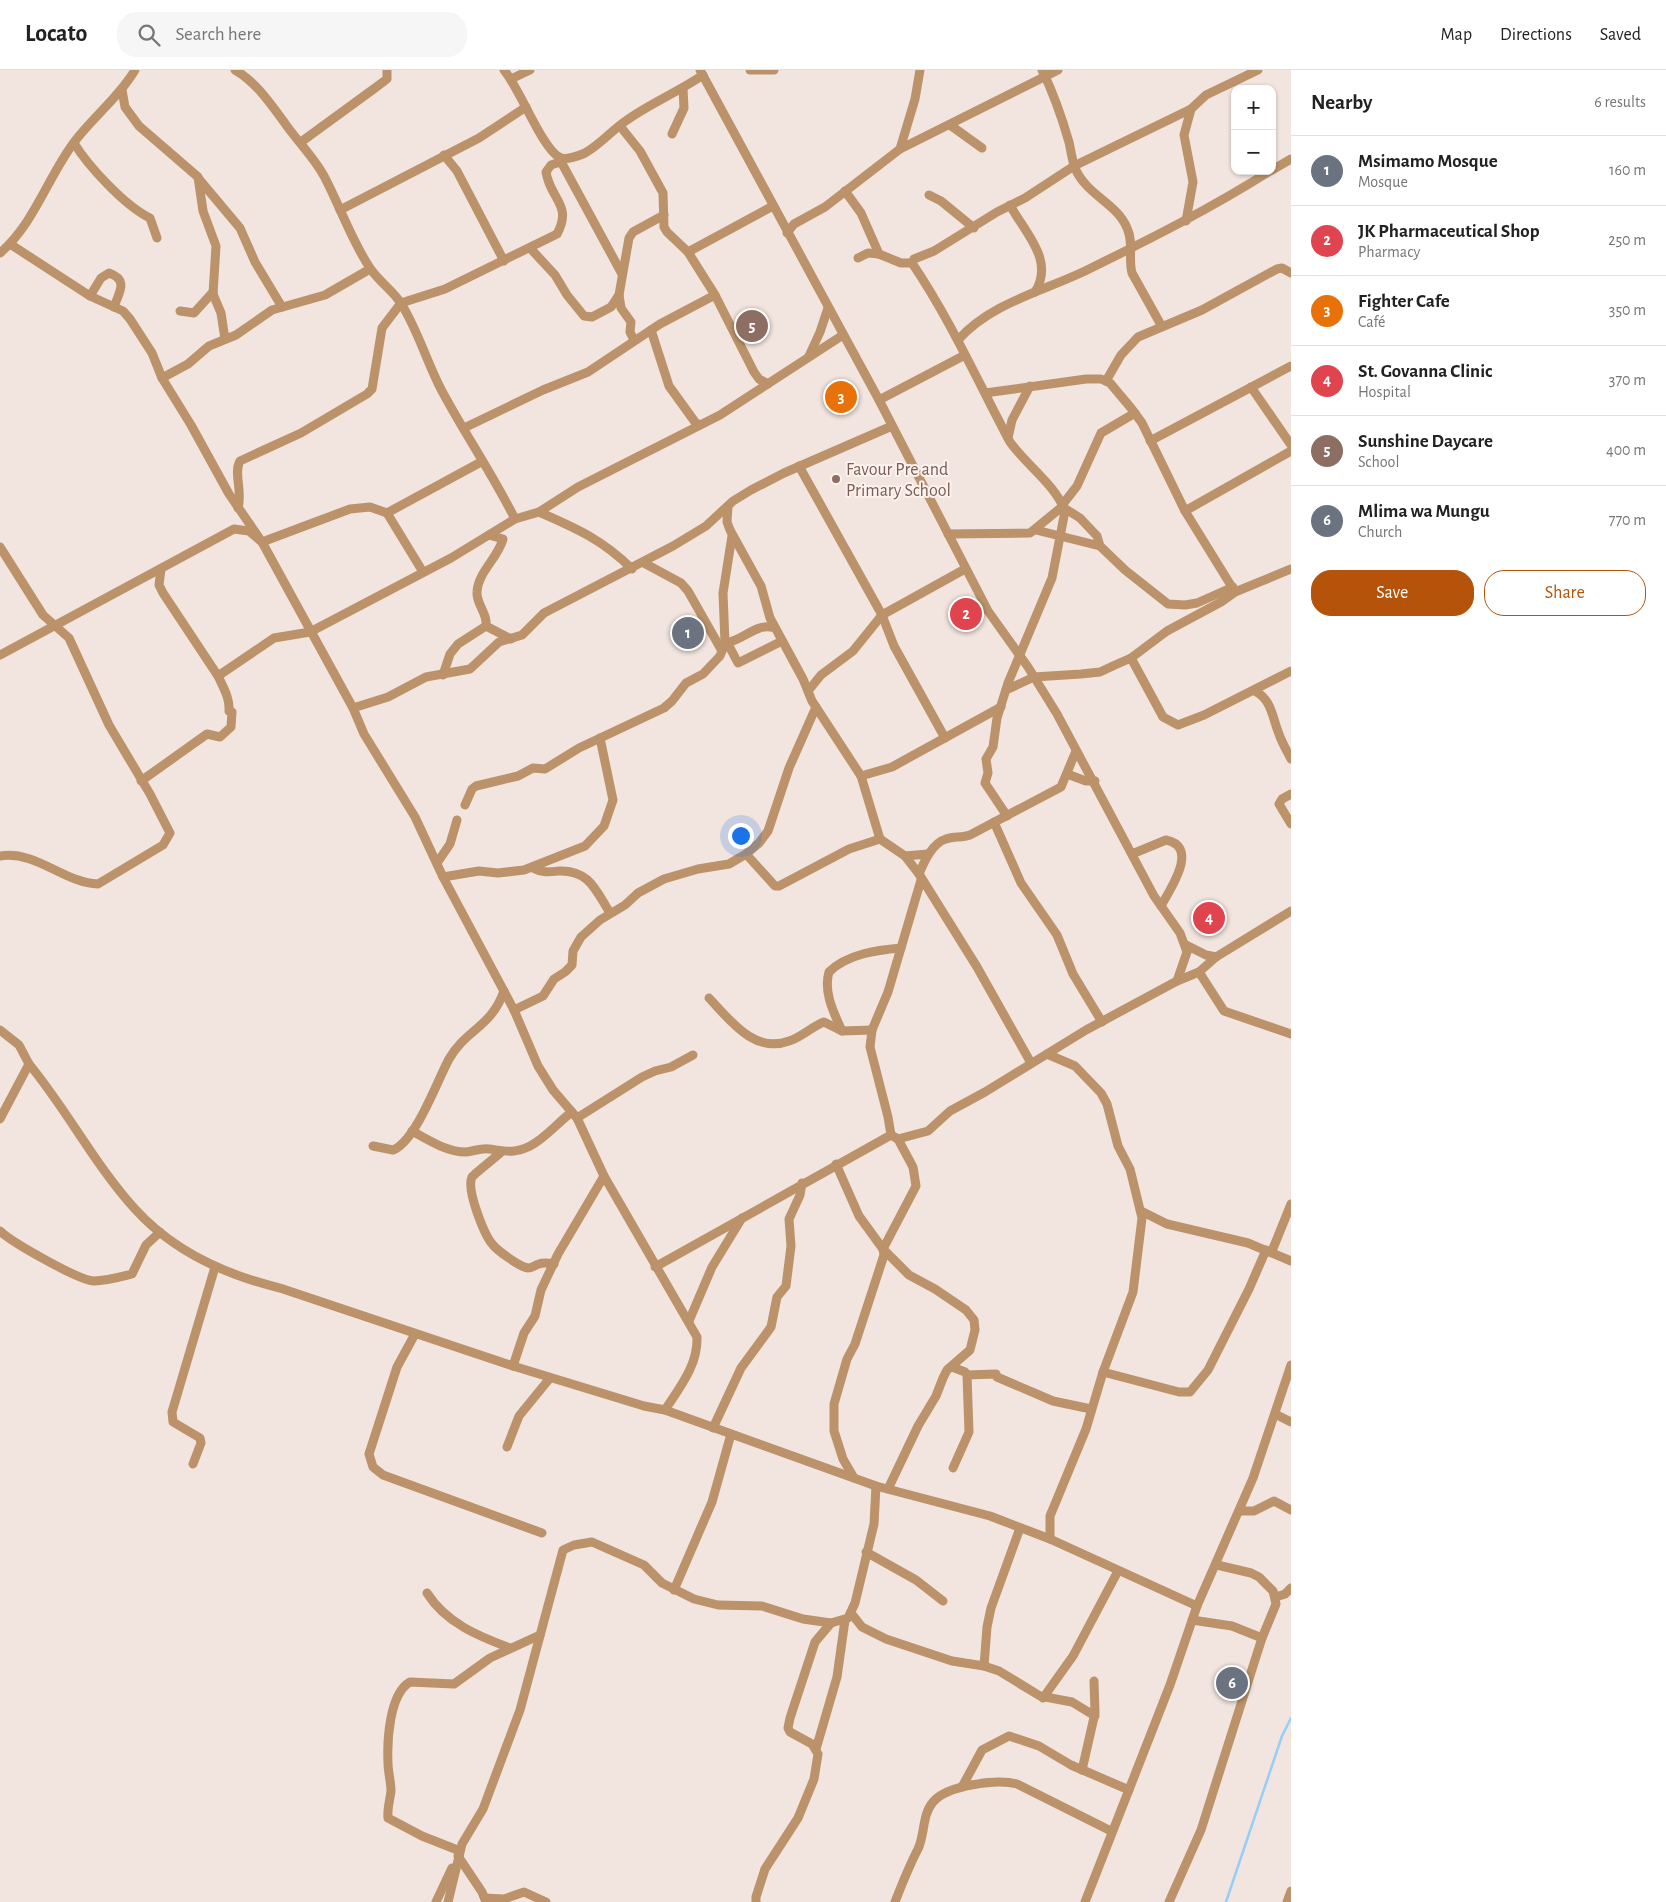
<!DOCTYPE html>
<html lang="en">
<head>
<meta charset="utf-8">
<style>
  :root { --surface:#fff; --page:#f6f6f6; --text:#222; --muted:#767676; --line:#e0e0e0; --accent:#b45309 }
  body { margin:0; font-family:"Alegreya Sans",sans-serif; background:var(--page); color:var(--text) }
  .controls { position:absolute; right:15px; top:15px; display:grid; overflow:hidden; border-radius:10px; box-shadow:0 1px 4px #0004 }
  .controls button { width:45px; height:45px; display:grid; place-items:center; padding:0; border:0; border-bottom:1px solid var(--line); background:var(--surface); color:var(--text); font:25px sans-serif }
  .you { position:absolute; left:740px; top:765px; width:18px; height:18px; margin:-12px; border:4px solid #fff; border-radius:50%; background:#1a73e8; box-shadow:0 0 0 8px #1a73e833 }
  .badge { display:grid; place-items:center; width:32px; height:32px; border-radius:50%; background:var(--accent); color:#fff; font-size:16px; font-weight:700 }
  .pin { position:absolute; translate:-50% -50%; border:2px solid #fff; box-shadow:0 1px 5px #0006 }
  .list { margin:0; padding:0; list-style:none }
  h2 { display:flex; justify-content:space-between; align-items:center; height:65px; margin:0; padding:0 20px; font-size:21px }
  h2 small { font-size:16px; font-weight:400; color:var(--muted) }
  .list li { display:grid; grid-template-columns:32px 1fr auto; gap:15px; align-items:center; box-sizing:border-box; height:70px; padding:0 20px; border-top:1px solid var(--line) }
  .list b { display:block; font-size:19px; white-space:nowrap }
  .list p { margin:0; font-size:16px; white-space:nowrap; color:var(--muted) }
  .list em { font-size:16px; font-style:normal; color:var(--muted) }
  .actions { display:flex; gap:10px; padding:15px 20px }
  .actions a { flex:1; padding:11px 0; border:1px solid var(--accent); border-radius:20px; text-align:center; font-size:18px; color:var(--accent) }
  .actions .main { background:var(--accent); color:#fff }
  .icon { flex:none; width:28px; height:28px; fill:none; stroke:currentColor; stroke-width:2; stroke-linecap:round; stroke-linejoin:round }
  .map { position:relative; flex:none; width:1291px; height:1832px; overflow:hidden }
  header { display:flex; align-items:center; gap:30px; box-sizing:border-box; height:70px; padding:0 25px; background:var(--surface); border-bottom:1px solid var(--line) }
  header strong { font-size:24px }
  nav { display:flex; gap:28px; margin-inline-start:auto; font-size:18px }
  .search { width:350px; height:45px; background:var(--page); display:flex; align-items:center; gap:12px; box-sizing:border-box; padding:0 18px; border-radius:20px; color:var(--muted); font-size:19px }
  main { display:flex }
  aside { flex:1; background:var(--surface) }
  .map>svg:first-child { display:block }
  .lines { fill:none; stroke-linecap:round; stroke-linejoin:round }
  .stream { stroke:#96cefa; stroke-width:2.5 }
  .street { stroke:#bb9269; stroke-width:9 }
  .education-dot { fill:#8d6e63; stroke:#fdf2ed; stroke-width:2 }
  .labels { text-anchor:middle; stroke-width:4; stroke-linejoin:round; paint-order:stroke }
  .education-label { font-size:18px; fill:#785e54; stroke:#fdf2ed; text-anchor:start }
</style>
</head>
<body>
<header>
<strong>Locato</strong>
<div class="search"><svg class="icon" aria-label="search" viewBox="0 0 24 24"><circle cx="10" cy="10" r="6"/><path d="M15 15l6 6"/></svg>Search here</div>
<nav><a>Map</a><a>Directions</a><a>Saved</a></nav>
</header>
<main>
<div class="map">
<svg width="1291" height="1832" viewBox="0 0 1291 1832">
  <rect width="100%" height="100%" fill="#f2e4de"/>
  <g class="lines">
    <polyline class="stream" points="1226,1832 1282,1666 1291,1648"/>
    <g class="street">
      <path d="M235,0C256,12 270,33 284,52C297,71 313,86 324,106C340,136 351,170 370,198C379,212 394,221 402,235C419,263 427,293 442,321C465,364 493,405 515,449"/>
      <path d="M504,0C520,19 542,78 559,87C566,91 578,86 585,83C601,74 612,60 627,50C651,33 678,22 703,5"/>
      <polyline points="700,0 879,330 988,541 1028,597 1057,644 1154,826 1180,863 1187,882 1177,911"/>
      <polyline points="750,0 774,0"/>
      <path d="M1042,0C1053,22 1062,48 1069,72C1071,81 1072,90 1075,98C1086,125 1117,133 1127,158C1134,173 1128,188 1132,203L1161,255"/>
      <polyline points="511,9 530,0"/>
      <polyline points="122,20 125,37 139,56 198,107 203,141 216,176 213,224 221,243 225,269"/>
      <polyline points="950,55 982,78"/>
      <polyline points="620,56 640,81 663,123 664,157 667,162 688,182 715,225 754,302 759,309 768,314"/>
      <polyline points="672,64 684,38 683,19"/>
      <polyline points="301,72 375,18 387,9 387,0"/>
      <path d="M74,73C88,96 125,136 150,148L157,168"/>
      <polyline points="900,79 915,29 920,0"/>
      <polyline points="444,85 457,101 504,191"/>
      <polyline points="559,88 622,204"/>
      <polyline points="1272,100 1291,89"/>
      <polyline points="198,108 240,158 255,192 282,237"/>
      <path d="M845,121L861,143L879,184L901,193H912C950,249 978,312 1010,372C1026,395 1055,414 1065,441L1052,508L1008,613L997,648L993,677L986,689L988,703L985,713L1007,746"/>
      <polyline points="929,125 941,131 974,158"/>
      <path d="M1010,135C1025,163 1055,190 1035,222"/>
      <polyline points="340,140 479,68 526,37"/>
      <polyline points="1186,151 1193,112 1184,65 1191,39"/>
      <polyline points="787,163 794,154 825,137 900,79 1058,0"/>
      <polyline points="530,178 555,205 567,225 584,246 592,247 611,237 619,225"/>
      <polyline points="688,182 773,136"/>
      <path d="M0,183C35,153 48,106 75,71C94,46 119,27 135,0"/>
      <polyline points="858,188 868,183 879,184"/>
      <polyline points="912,193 914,189 934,181 997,142 1025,128 1074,96 1191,39 1206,25 1258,0"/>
      <path d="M90,226L101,208L109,203C129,210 119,222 114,237"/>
      <polyline points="180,241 194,243 213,222"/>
      <polyline points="651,260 669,316 695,352 700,355"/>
      <polyline points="634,270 630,262 631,252 621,238 619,225 629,168 633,162 664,145"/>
      <path d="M958,270C991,233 1041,222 1085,201C1148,170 1210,139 1270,101"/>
      <polyline points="809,286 820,262 828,238"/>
      <polyline points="162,308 188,294 209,276 236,265 272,240 325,225 370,199"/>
      <polyline points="1106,311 1121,285 1138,267 1202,240 1277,199 1282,198 1291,203"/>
      <polyline points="1251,317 1291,375"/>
      <polyline points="985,323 1086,309 1101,309 1110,313 1131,338 1142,353 1185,441 1235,522"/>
      <polyline points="879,330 965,285"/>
      <polyline points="464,358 543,320 588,302 660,254 715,225"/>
      <polyline points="1008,368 1012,350 1030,316"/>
      <polyline points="1150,371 1291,296"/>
      <polyline points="799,396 882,545 894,576 945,668"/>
      <polyline points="1063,434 1077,416 1101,363 1135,343"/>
      <polyline points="728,436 727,452 730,460 761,516 770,548 803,609 812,631 861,706 880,769 905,786 919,804 977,897 1031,993"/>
      <path d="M238,438C243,421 233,403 240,391L301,363L367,324L372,319L382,258L401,233L445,219L557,164C573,135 550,129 546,102L551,95L560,92"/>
      <polyline points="1064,438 1080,448 1097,466 1100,476 1125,500 1168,534 1185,535 1197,533 1233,517"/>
      <polyline points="1185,441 1291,381"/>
      <path d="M539,442C576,458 603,470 632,499"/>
      <polyline points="387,443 481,392"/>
      <polyline points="1036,460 1100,476"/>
      <polyline points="948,464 1030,463 1063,436"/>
      <path d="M0,477L43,545L69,568L109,655L150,724L170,763L163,775L98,814C64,813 36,780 0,786"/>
      <polyline points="644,493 681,513 688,521 722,581"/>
      <polyline points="486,556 511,569"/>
      <polyline points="727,572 738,593 782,571"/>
      <path d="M725,573C744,571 755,552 775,558"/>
      <polyline points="0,585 234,459 249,461 262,472 350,439 370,437 387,443 423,502"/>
      <polyline points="1131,588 1163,647 1178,655 1204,645 1291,601"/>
      <path d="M443,605L450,584L458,574L486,556C488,544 476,534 477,522C478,502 498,488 503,469L489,465"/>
      <polyline points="218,606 274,568 310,562 451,488 515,449 539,442 578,417 720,345 843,265"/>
      <polyline points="1006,620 1034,607 1081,604 1100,602 1115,595 1131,588 1167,561 1221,532 1235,522 1291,499"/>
      <polyline points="808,621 821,605 853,581 882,545 965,499"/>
      <path d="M1255,621C1272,630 1272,647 1279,664C1282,673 1287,681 1291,689"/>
      <polyline points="353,638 388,627 426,607 470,599 499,572 522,565 544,543 673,476 706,456 733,431 751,420 784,403 892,356"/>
      <polyline points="1067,704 1086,711 1095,711"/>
      <polyline points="861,706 892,697 1001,637"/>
      <path d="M141,711L207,664L220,667L231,657L232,642L229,641C230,628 223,617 218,606L163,523L159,515L161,499"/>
      <polyline points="1291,724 1282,729 1279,734 1291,754"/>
      <polyline points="465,735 472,719 476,716 518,706 533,698 545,699 579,678 664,638 672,631 686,613 703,604 720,586 725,573 723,523 732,466"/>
      <polyline points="994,752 1021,813 1057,865 1073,904 1102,952"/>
      <polyline points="746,784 775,816 779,816 849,779 880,769"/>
      <path d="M1132,784L1166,770C1200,777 1170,819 1161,836"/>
      <polyline points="905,786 928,784"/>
      <polyline points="437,793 450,774 457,750"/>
      <path d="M533,798C542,803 549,802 559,801C590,800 596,821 610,843"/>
      <path d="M919,804C924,792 932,773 946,769C954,766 962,768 970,765L1061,717L1076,681"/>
      <polyline points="443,807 479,801 498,803 524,800 585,776 604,756 613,730 600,668"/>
      <polyline points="1186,875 1206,885 1216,887"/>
      <polyline points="1199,902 1224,941 1291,964"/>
      <path d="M709,928C730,950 754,984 789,971C802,967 811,957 824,952L842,961L872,960"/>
      <polyline points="514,940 543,926 554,909 565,902 572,895 573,881 581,867 600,850 625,835 638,823 664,809 698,799 729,794 746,784 759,773 768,761 789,698 816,637"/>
      <path d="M0,960L19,975L29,994C67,1040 95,1095 135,1139C173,1181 226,1205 280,1218L513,1296L644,1336L665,1340C680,1317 698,1295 697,1267L604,1106L577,1048L553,1020L538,996L514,940L443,807L415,747L364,664L353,638L262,472L229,424L191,355L162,308L152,283L130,249L123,241L90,226L10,174"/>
      <path d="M842,961C834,943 823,922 829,902C847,884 877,880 901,878"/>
      <polyline points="1047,984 1075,996 1101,1023 1107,1034 1118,1076 1130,1099 1142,1148 1133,1222 1103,1302 1086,1359 1050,1446 1050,1469"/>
      <polyline points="577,1048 642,1007 655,1001 671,997 693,985"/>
      <polyline points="0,1049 29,994"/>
      <path d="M412,1061C428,1070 447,1082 466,1082C474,1081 481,1078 489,1079C505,1081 514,1084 530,1076C546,1068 558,1052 572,1042"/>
      <polyline points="891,1065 888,1047 870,977 872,960 888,922 921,810"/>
      <path d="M373,1076L393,1080C416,1071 437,1011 449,989C466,959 491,958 504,921"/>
      <path d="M501,1082C495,1088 474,1104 472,1107C466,1119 484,1165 493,1175C498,1181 520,1197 528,1198C532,1198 535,1195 539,1194C544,1192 549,1193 554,1194"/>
      <polyline points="836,1094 859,1146 883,1179 884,1185 855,1274 847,1289 834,1334 834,1361 843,1389 854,1408"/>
      <polyline points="1141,1141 1167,1154 1248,1173 1291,1191"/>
      <path d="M0,1161C11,1172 80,1211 94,1211C106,1211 120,1207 132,1204L146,1175L160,1162"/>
      <polyline points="1272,1181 1291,1134"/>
      <polyline points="655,1197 891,1065 898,1069 928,1061 950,1041 985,1022 1086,960 1177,911 1199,902 1216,887 1291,841"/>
      <polyline points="689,1251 712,1197 742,1148"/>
      <polyline points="415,1264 397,1297 369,1384 373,1397 383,1405 542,1463"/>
      <polyline points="513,1296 524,1263 535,1246 541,1220 558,1184 604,1106"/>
      <polyline points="952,1297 965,1302 967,1305 969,1362 953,1398"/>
      <polyline points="1103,1302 1179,1322 1190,1322 1208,1300 1249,1219 1266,1180"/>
      <polyline points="967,1305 996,1304 997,1307 1053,1331 1091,1339"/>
      <polyline points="665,1340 876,1416 990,1446 1050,1469 1197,1536"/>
      <polyline points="1275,1344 1291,1352"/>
      <polyline points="713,1358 741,1298 771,1257 777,1227 786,1216 791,1176 789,1149 800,1125 802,1113"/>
      <polyline points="507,1377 519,1346 550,1308"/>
      <polyline points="193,1394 201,1373 200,1368 173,1352 172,1342 215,1197"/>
      <polyline points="888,1419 918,1356 936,1326 943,1308 947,1300 970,1280 975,1260 974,1250 966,1240 935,1219 909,1205 883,1179 916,1116 913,1097 898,1069"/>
      <polyline points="1240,1441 1254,1441 1274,1431 1291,1440"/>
      <polyline points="866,1482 916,1510 943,1531"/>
      <polyline points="674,1520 712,1432 731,1364"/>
      <path d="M427,1523C446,1553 478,1566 510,1578"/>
      <polyline points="1276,1527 1285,1524 1291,1518"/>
      <polyline points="851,1543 862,1557 886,1569 952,1591 984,1596 999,1601 1040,1626 1072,1632 1095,1646"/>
      <polyline points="1192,1550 1232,1556 1262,1568"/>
      <polyline points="984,1596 987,1557 991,1538 1020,1458"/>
      <polyline points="1043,1628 1073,1586 1118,1501"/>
      <polyline points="816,1679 837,1607 845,1550"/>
      <polyline points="1082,1700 1095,1643 1094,1611"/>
      <polyline points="962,1717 982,1680 1009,1666 1039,1676 1071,1695 1129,1720"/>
      <path d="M460,1781L422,1766L388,1748C387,1739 390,1730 391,1721C391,1712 388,1702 388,1693C387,1672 389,1624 410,1612L454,1614L490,1588L540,1565"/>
      <polyline points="458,1786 482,1822 486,1832"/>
      <polyline points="485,1828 504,1829 524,1822 546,1832"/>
      <polyline points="436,1832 452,1798"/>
      <polyline points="448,1832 462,1774 483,1739 520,1640 563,1480 574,1475 592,1472 644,1495 662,1513 694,1529 718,1535 762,1536 803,1549 831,1553"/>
      <polyline points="756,1832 756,1827 765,1799 798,1748 814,1709 818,1684 812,1674 790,1662 788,1658 790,1648 815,1572 831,1553 848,1548 855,1533 874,1454 876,1416"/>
      <path d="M895,1832C902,1814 909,1796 918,1779C925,1764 922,1745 933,1732C947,1715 997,1709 1017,1714L1111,1761"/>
      <polyline points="1085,1832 1170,1615 1197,1536 1253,1408 1291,1295"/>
      <polyline points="1169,1832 1201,1760 1262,1568 1276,1534 1273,1521 1259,1507 1251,1503 1217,1495"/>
      <polyline points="1287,1832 1291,1821"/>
    </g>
  </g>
  <circle class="education-dot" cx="836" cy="409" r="5"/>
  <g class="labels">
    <g class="education-label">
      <text x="846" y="405">Favour Pre and<tspan x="846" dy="21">Primary School</tspan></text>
    </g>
  </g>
</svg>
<div class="controls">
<button>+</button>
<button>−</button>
</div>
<div class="you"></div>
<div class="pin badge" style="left:688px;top:563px;background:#6b7280">1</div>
<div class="pin badge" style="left:966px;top:544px;background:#e0444e">2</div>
<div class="pin badge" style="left:841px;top:327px;background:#e8710a">3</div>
<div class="pin badge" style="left:1209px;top:848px;background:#e0444e">4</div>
<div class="pin badge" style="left:752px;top:256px;background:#8d6e63">5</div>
<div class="pin badge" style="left:1232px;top:1613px;background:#6b7280">6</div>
</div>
<aside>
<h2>Nearby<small>6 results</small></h2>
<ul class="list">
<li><span class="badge" style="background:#6b7280">1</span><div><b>Msimamo Mosque</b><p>Mosque</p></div><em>160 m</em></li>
<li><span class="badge" style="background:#e0444e">2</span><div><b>JK Pharmaceutical Shop</b><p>Pharmacy</p></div><em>250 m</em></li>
<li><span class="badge" style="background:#e8710a">3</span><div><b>Fighter Cafe</b><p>Café</p></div><em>350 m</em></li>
<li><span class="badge" style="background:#e0444e">4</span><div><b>St. Govanna Clinic</b><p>Hospital</p></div><em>370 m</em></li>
<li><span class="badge" style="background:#8d6e63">5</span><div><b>Sunshine Daycare</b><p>School</p></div><em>400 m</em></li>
<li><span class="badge" style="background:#6b7280">6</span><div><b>Mlima wa Mungu</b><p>Church</p></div><em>770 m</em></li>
</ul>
<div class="actions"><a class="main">Save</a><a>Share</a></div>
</aside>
</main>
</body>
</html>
